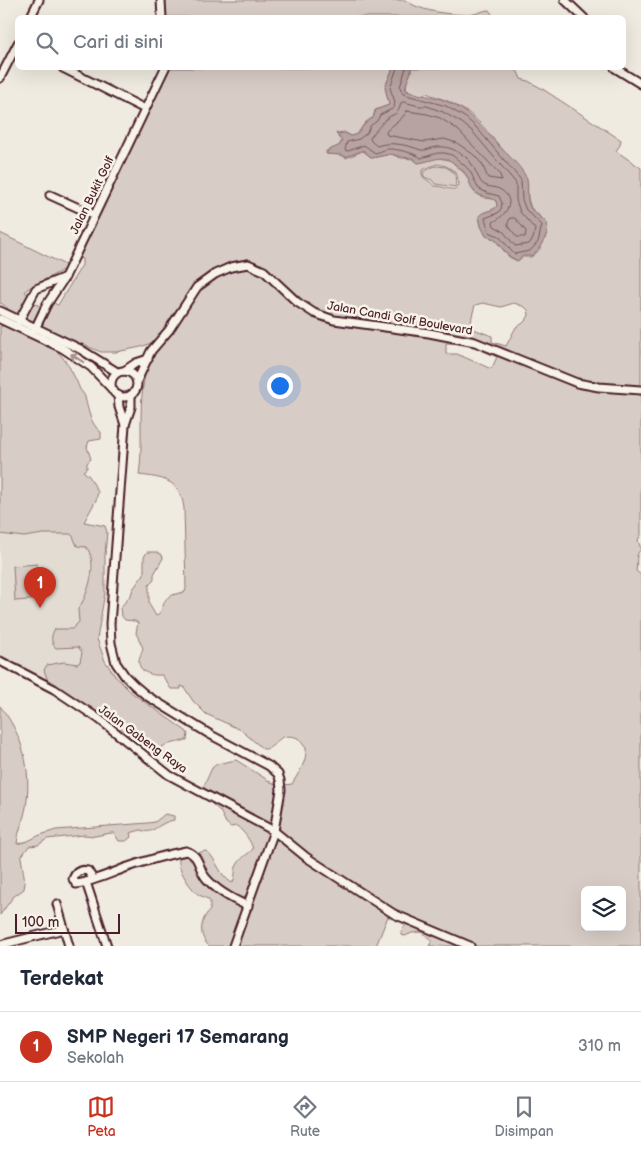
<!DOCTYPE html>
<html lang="id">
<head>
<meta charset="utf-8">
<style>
  :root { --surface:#fff; --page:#f2f2f3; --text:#1f2937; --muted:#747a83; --line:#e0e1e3; --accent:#c8321e }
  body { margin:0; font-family:"Balsamiq Sans",sans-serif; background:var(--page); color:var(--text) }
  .controls { position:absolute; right:15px; bottom:15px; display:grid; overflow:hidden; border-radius:8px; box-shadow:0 5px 20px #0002 }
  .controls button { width:45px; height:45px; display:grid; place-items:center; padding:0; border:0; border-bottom:1px solid var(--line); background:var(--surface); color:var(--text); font:25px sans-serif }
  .scale { position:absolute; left:15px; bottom:12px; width:105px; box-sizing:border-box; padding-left:5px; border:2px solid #4a1f2b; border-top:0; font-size:14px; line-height:18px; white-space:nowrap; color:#4a1f2b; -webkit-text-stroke:4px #f7f3e8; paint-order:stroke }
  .you { position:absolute; left:279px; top:385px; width:18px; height:18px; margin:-12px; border:4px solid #fff; border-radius:50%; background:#1a73e8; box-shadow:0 0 0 8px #1a73e833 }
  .badge { display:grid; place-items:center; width:32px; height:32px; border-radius:50%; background:var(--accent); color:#fff; font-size:16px; font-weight:700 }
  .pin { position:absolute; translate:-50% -41px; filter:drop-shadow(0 1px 2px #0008) }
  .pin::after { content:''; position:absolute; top:26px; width:18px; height:15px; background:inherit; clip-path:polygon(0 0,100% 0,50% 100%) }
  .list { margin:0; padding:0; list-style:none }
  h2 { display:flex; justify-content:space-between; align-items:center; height:65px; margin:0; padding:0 20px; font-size:21px }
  h2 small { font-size:16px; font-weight:400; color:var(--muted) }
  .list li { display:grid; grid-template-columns:32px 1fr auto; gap:15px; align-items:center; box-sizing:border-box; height:70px; padding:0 20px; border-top:1px solid var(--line) }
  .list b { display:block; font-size:19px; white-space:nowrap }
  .list p { margin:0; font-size:16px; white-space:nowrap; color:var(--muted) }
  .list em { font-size:16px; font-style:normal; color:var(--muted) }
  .icon { flex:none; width:28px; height:28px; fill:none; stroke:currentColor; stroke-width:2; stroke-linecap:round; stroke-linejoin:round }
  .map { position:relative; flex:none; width:641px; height:946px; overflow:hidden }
  .search { position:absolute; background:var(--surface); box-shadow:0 5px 20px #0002; left:15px; right:15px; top:15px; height:55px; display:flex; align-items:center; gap:12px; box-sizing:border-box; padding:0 18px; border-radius:8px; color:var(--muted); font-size:19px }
  .sheet { height:135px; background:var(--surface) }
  nav { display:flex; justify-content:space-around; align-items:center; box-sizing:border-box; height:70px; border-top:1px solid var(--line); background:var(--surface); font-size:14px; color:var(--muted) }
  nav a { display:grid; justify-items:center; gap:2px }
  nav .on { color:var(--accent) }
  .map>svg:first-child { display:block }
  .built { fill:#e3dcd2 }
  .green { fill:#d8cdc6; stroke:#917678; fill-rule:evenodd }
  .water { fill:#b7a4a2; stroke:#8b6f72 }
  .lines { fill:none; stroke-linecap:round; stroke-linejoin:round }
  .shore { stroke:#76545b; stroke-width:1 }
  .minor-casing { stroke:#4a1f2b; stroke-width:11 }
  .minor { stroke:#f7f3e8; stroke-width:7 }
  .oneway { stroke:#a0898a }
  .labels { text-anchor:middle; stroke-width:5; stroke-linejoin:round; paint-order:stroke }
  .street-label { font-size:12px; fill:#4a1f2b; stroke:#f7f3e8 }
</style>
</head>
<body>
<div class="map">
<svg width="641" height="946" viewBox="0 0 641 946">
  <rect width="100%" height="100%" fill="#f0ebe0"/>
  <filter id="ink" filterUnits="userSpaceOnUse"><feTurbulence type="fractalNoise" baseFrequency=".02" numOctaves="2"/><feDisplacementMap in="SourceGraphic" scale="10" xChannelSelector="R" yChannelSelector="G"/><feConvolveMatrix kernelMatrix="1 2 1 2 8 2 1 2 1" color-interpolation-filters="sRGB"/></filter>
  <g filter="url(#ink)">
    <polygon class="built" points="0,534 24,537 43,534 70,534 73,536 77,546 86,547 91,555 90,583 83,605 78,609 79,622 72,629 55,629 69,647 78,647 81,649 80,662 77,664 64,662 47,665 48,681 0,658"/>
    <g class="green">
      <path d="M163,0H405C420,12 455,16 474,14C479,13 484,10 489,10L494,17H164Z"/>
      <path d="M167,68H393L385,87L389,105L375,110L373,118C370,119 368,120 366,122C359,128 362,133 351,136L344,132L336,133L341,142L339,146L326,151V154L341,155L346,158L363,151L372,158L391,154L401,158L413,159L418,163L438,158L450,160L466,175L474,192L484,198L493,199L496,201L497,206C492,212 484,210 479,216L481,226L486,236L495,240L509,257L517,261L523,257H531C542,250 548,237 547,223L531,208L528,199L527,178L480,123L469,113L448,101L426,93L421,95L407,90C404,82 412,76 411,68H513L518,72L521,79L528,81L541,88L621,140L620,145L616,151L641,168V535L638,540L641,549C634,556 638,563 636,571L641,575V946H429L432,941L422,932L412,933L405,936L401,935V932L407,922V917L396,909L389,914L376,946H209C198,936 200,920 210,910V901C207,898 203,897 199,895C190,888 177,869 179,858L205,851L208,852C217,861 220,876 232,883C236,878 234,873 236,867C240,858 247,855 253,849C251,841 244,832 237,826L231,827L226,823L220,811L212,804L206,795L203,788L212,768L217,764L236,760L277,786L292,784C299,772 307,762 306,748L298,738C276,730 277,750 263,749L241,730L206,714L193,701L184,687L181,686V689H171L162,675C153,676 138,673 139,660C140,656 142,652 143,648L136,633L138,623L135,621L125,620L121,615L120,608L131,595L133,589L144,574V557L147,552H157L162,555L163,558L154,574V580L149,585V604L156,616C170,605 155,597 185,592L186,589L184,508C180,479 163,478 139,475C145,435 134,391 153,352C167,333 182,307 198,290C207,279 236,263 249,267C269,273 287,292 302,305L304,301L266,267L248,259L230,262L213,270L194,284L157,338L151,343L141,347L116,352H101L51,331L39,339L42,343C59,345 73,372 79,387C80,391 84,393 85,397C88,409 90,424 101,432V439L89,441L87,447L91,459L87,463V468L83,471L89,476L98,492L96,500L84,522L105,526L107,532L105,555V592L97,639L105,661L116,677L132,693L186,731L188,734L187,740L165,745L162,747L166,755L164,758L137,742L111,720L102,715L91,707L80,703L48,681L44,670L47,665L64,662L77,664L80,662L82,652L78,647L56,648C50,643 51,634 55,629H72L79,622L78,609C88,596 99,561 86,547L77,546L73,536L70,534H43L24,537L0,534V326H3C9,317 13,308 0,303V233L65,265L64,269L59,272L27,289L25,292L28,294L33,303L40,306L50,300L57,305H58L82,265V259L78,258V255ZM437,164L446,166L456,172L459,184L457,189C449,190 442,186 434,186C430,179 420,180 422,170ZM483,303L501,307L514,303L525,307L528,310L529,315L527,319L522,324L516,327L506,346L492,342V336L476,330L471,325L472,316L475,305ZM446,343L468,344L497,357L492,368H489L457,354H446ZM585,890H622V927H585Z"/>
      <polygon points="435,166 446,167 455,173 456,187 435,184 432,180 424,177 423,172"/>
      <polygon points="37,564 40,599 15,601 13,566"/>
      <path d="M0,706C23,735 32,770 26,807C24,819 18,831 17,844L28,841L40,835L56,830L148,823L155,822L165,814L174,816V820C170,821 165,822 161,825C153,829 151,834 141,830L130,833L131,837L126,841H119L114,833H111L95,836L84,835L47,839L38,845L29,846L21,857L25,883L24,889L13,897L0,915Z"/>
    </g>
    <path class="water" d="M393,68H411C412,76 403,83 406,91C420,96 433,95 446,101C469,110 482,128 498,145C508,155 520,165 526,177C530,185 525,198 530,207C533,213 539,216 544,220C555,228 538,251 532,256H522L518,261L509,256L495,239L486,236L481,226L479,216C484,210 493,212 497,206L496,201C490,196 482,198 475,192C470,188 470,180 466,175C464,171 459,167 455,164C441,153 434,161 418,163L413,158L401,157L391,154L372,158L363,150L346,157L342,155L327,154V151L340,145L342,140L336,134L345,133L351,136C361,134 360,128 366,123C368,121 371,120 373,118L376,110L389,105L385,87Z"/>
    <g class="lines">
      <g class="shore">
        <path d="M397,68L390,88L395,102L394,108L380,115L377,121L370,126L367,133L359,139L347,142L345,150L348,151L364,145L375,153C381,152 386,148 392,149C400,150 415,153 421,158L438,153H445L452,155L463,164L470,171L478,188L487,193L499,196L502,203L501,209L498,213L485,218L489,232L499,236L514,254L530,251L538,242L542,225L526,210L522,200L521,180L476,127L466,118L446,106L403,94L400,87L406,68"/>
        <path d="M404,102L419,106H427L443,112L462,123L472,131L516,183V200L520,212L535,229L533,239L529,244L515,246L503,231L494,226L493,222C506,216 517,200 501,190C495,186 488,188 483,184C478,180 475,166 467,158C456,150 446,144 432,148C428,149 425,151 421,150C407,145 391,141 377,146L371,141L370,138C374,133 381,124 385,120C394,112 398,117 401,103Z"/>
        <path d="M407,111L427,114L440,118L457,129L499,173L502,180L488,178L482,164L474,155L457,143L444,139L424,142L387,135L386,132C392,124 402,121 407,111Z"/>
        <polygon points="511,218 515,218 526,231 525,237 517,237 508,225 508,223"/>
      </g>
      <g class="minor-casing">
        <g id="minor">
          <polyline points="161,0 162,18"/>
          <polyline points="565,0 584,18"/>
          <polyline points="30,18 39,0"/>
          <polyline points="63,68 145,109"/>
          <polyline points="615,68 641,84"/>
          <polyline points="0,78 18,43"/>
          <polyline points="50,195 94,215"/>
          <polyline points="0,311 80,349 117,372"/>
          <polyline points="0,319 62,348 91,367 113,390"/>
          <polyline points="19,321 36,289 65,277"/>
          <polyline points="35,329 47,304 65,277 165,68"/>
          <polyline points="124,371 136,363 148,359"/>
          <circle cx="124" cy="384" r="13"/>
          <polyline points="137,381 151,351 169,330 197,287 215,274 231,267 248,264 264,271 297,302 314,313 334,320 429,333 475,342 577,383 599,387 641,390"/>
          <polyline points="118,395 119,407 125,425"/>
          <polyline points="131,395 131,407 125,425 110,624 111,643 116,663 125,676 134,685 147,696 211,735 269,766 278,774 280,780 281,790 274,831 233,946"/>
          <polyline points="0,661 54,689 99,719 169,775 274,831 306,857 394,914 470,946"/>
          <path d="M93,879L88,871C80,869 76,871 73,879L76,884C92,882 109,874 125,868C145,861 165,855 186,851C200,855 198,868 206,878C216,890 234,900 248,906"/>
          <polyline points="86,882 107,946"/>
          <polyline points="57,904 69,946"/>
          <polyline points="0,945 64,929"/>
        </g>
      </g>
      <use href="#minor" class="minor"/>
    </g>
    <defs><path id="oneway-shaft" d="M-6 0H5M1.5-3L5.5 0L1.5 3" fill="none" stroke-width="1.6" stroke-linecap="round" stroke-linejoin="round" transform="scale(1.25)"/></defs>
    <use class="oneway" href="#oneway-shaft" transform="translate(77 358) rotate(-147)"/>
  </g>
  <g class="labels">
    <g class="street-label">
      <text transform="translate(92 195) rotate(-64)" y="4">Jalan Bukit Golf</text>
      <text transform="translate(400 318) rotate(10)" y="4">Jalan Candi Golf Boulevard</text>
      <text transform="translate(143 739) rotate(36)" y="4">Jalan Gabeng Raya</text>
    </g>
  </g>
</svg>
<div class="controls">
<button><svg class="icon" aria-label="layers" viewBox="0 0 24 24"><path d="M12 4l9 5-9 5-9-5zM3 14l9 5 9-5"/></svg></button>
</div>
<div class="scale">100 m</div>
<div class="you"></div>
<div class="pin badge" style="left:40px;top:608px">1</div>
<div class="search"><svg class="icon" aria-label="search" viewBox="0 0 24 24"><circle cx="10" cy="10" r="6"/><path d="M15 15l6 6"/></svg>Cari di sini</div>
</div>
<section class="sheet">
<h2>Terdekat<small></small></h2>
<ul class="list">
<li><span class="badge">1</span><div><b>SMP Negeri 17 Semarang</b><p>Sekolah</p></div><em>310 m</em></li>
</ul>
</section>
<nav>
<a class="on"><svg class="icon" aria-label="map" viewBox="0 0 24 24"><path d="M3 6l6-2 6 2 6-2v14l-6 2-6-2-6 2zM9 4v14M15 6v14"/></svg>Peta</a>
<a><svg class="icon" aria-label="directions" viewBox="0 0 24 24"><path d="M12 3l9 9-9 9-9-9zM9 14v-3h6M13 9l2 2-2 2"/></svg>Rute</a>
<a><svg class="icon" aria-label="saved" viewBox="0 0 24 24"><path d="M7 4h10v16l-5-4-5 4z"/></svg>Disimpan</a>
</nav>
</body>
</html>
